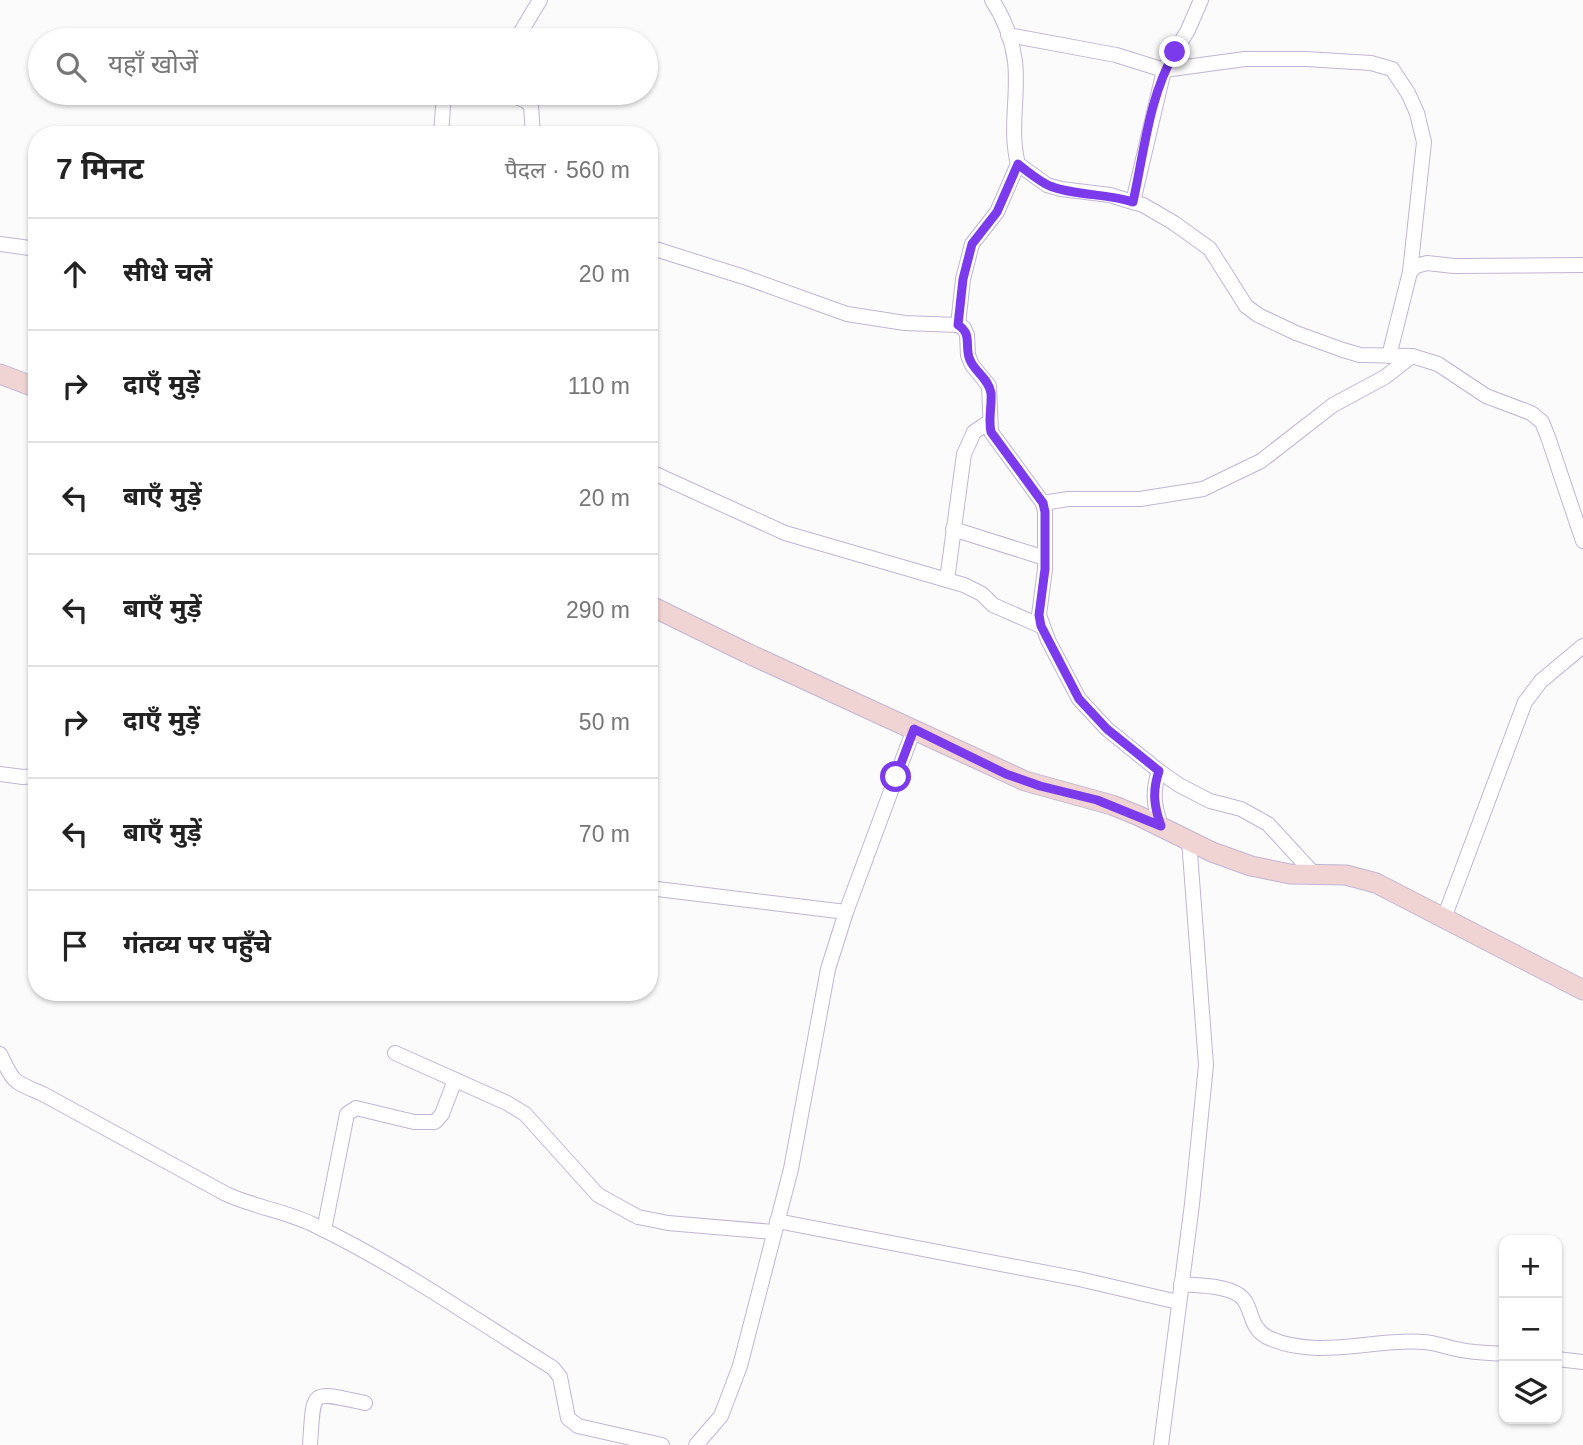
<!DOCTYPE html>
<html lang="hi">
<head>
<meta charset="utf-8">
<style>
  :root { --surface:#fff; --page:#f6f6f6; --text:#222; --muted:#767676; --line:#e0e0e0 }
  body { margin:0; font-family:Helvetica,"Noto Sans Devanagari",sans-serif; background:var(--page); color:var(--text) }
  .controls { position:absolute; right:21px; bottom:21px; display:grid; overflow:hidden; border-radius:14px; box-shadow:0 2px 5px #0004 }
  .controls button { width:63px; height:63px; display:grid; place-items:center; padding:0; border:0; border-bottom:2px solid var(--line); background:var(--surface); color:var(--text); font:35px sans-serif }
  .stop { position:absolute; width:21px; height:21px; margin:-16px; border:5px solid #7c3aed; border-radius:50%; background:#fff }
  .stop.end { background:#7c3aed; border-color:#fff; box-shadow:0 2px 7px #0008 }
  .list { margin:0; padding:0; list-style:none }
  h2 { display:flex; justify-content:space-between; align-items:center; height:91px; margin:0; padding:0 28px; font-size:30px }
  h2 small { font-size:23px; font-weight:400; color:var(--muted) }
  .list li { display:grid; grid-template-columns:46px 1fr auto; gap:21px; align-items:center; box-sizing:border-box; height:112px; padding:0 28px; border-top:2px solid var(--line) }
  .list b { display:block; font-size:26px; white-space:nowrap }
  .list em { font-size:23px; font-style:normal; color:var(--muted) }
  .icon { flex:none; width:38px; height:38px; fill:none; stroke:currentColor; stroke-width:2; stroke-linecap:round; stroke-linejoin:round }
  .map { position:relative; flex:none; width:1583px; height:1445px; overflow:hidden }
  .search { position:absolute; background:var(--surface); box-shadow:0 2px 5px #0004; left:28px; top:28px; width:630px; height:77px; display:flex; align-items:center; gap:18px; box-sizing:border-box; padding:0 24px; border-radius:38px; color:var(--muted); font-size:26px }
  .panel { position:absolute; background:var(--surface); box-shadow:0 2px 5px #0004; left:28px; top:126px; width:630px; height:875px; border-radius:28px }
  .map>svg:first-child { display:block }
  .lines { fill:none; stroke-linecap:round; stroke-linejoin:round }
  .street-casing { stroke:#c1b5d5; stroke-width:16 }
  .secondary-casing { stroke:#c1b5d5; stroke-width:21 }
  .street { stroke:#fff; stroke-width:14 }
  .secondary { stroke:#f0d3d3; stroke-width:19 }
  .route { stroke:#7c3aed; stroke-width:9 }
</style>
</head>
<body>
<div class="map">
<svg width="1583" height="1445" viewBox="0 0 1583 1445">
  <rect width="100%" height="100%" fill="#fbfbfb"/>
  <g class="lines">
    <g class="street-casing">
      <g id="street">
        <path d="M992,0C1004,18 1012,40 1015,61C1019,95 1009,130 1018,164L1047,185L1061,189L1110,195L1126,200L1143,205L1174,223L1210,249L1246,306L1258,315L1296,333L1343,350L1360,355L1412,356L1438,364L1486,396L1531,413L1542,422L1548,437L1583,541"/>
        <polyline points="1008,35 1116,55 1164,70 1245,59 1306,59 1371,63 1392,69 1408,93 1417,113 1424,142 1410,272"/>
        <polyline points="516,40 540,0"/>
        <polyline points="508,93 526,101 531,106 533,135"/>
        <polyline points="441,135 444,93"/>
        <polyline points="1133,202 1164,70 1188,30 1201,0"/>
        <polyline points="0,244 37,249"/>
        <polyline points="649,247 744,277 847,314 905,323 958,325 964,328 967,335 968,355 972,365 989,386 991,432 1043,503 1045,512 1045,569 1039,615 1048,640 1079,699 1107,729 1159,771 1179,785 1210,801 1241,809 1268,824 1314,874"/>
        <polyline points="958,325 963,279 972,244 997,212 1018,164"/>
        <polyline points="1389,356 1410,272 1416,266 1427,263 1454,266 1583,265"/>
        <polyline points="649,471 785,533 964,585 982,594 993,605 1041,626"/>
        <polyline points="1043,503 1068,499 1140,499 1203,489 1261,461 1333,405 1385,377 1412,356"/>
        <polyline points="953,529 1045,558"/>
        <polyline points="947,580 964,454 974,432 989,422"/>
        <path d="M1159,771C1152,792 1154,806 1161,826"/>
        <polyline points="0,774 23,777 37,776"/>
        <polyline points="649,888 846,912"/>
        <polyline points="1444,918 1525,702 1541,681 1583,646"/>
        <polyline points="395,1053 507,1103 525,1114 598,1195 638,1217 668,1223 774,1232"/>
        <path d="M0,1054C14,1084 13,1081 43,1094L226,1194C254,1207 285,1211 312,1224C396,1264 474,1319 553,1368L560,1377L568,1418L578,1426L662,1445"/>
        <polyline points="777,1221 1079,1279 1178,1302"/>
        <polyline points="324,1230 347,1114 356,1108 414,1122 435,1122 442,1114 455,1080"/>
        <path d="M1181,1284C1198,1286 1225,1285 1239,1295C1254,1305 1247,1328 1269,1338C1318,1360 1374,1338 1424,1342C1437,1343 1449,1348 1461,1350C1475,1353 1490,1353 1504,1354"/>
        <polyline points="1557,1359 1583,1362"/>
        <path d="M310,1445C314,1388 309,1391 365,1403"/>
        <polyline points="696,1445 721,1416 740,1366 791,1169 828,969 846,912 914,729"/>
        <polyline points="1161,1445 1192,1204 1206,1065 1189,840"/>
      </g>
    </g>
    <g class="secondary-casing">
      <g id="secondary">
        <polyline points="0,374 37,388"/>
        <polyline points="649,605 747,653 1025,781 1112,805 1139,816 1212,852 1251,866 1290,874 1346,875 1376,883 1583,990"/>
      </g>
    </g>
    <use href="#street" class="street"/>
    <use href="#secondary" class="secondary"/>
  </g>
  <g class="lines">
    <path class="route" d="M896,777L914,729L1006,774L1040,786L1097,800L1161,826C1154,806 1152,792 1159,771L1107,729L1079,699L1041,626L1039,615L1045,569V512L1043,503L991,432C988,419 992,407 991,393C989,379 975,372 970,360C964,347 973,334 958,325L963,279L972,244L997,212L1018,164C1028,172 1039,181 1050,186C1074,196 1106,193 1133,202C1144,153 1149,96 1175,52"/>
  </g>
</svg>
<div class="controls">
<button>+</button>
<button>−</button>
<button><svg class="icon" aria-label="layers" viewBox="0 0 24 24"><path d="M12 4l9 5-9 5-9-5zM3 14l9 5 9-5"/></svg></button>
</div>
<div class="stop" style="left:896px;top:777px"></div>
<div class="stop end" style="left:1175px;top:52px"></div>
<div class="search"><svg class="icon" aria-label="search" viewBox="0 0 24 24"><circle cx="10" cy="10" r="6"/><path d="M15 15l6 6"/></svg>यहाँ खोजें</div>
<section class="panel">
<h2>7 मिनट<small>पैदल · 560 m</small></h2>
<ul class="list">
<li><svg class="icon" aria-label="ahead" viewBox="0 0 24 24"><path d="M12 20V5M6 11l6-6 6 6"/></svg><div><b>सीधे चलें</b></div><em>20 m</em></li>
<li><svg class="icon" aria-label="right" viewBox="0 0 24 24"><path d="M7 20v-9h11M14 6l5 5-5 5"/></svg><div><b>दाएँ मुड़ें</b></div><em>110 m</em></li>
<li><svg class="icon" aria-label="left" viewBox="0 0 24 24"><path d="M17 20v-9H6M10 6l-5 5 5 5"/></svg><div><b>बाएँ मुड़ें</b></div><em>20 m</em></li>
<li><svg class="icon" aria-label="left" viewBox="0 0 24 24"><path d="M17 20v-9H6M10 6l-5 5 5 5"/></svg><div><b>बाएँ मुड़ें</b></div><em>290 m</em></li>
<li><svg class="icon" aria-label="right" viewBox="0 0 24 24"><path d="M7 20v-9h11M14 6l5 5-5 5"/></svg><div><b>दाएँ मुड़ें</b></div><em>50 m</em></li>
<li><svg class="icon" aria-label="left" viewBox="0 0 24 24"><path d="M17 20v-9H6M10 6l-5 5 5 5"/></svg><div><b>बाएँ मुड़ें</b></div><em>70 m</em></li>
<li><svg class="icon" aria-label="arrive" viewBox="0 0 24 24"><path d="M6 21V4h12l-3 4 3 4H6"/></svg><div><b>गंतव्य पर पहुँचे</b></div></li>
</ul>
</section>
</div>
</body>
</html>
